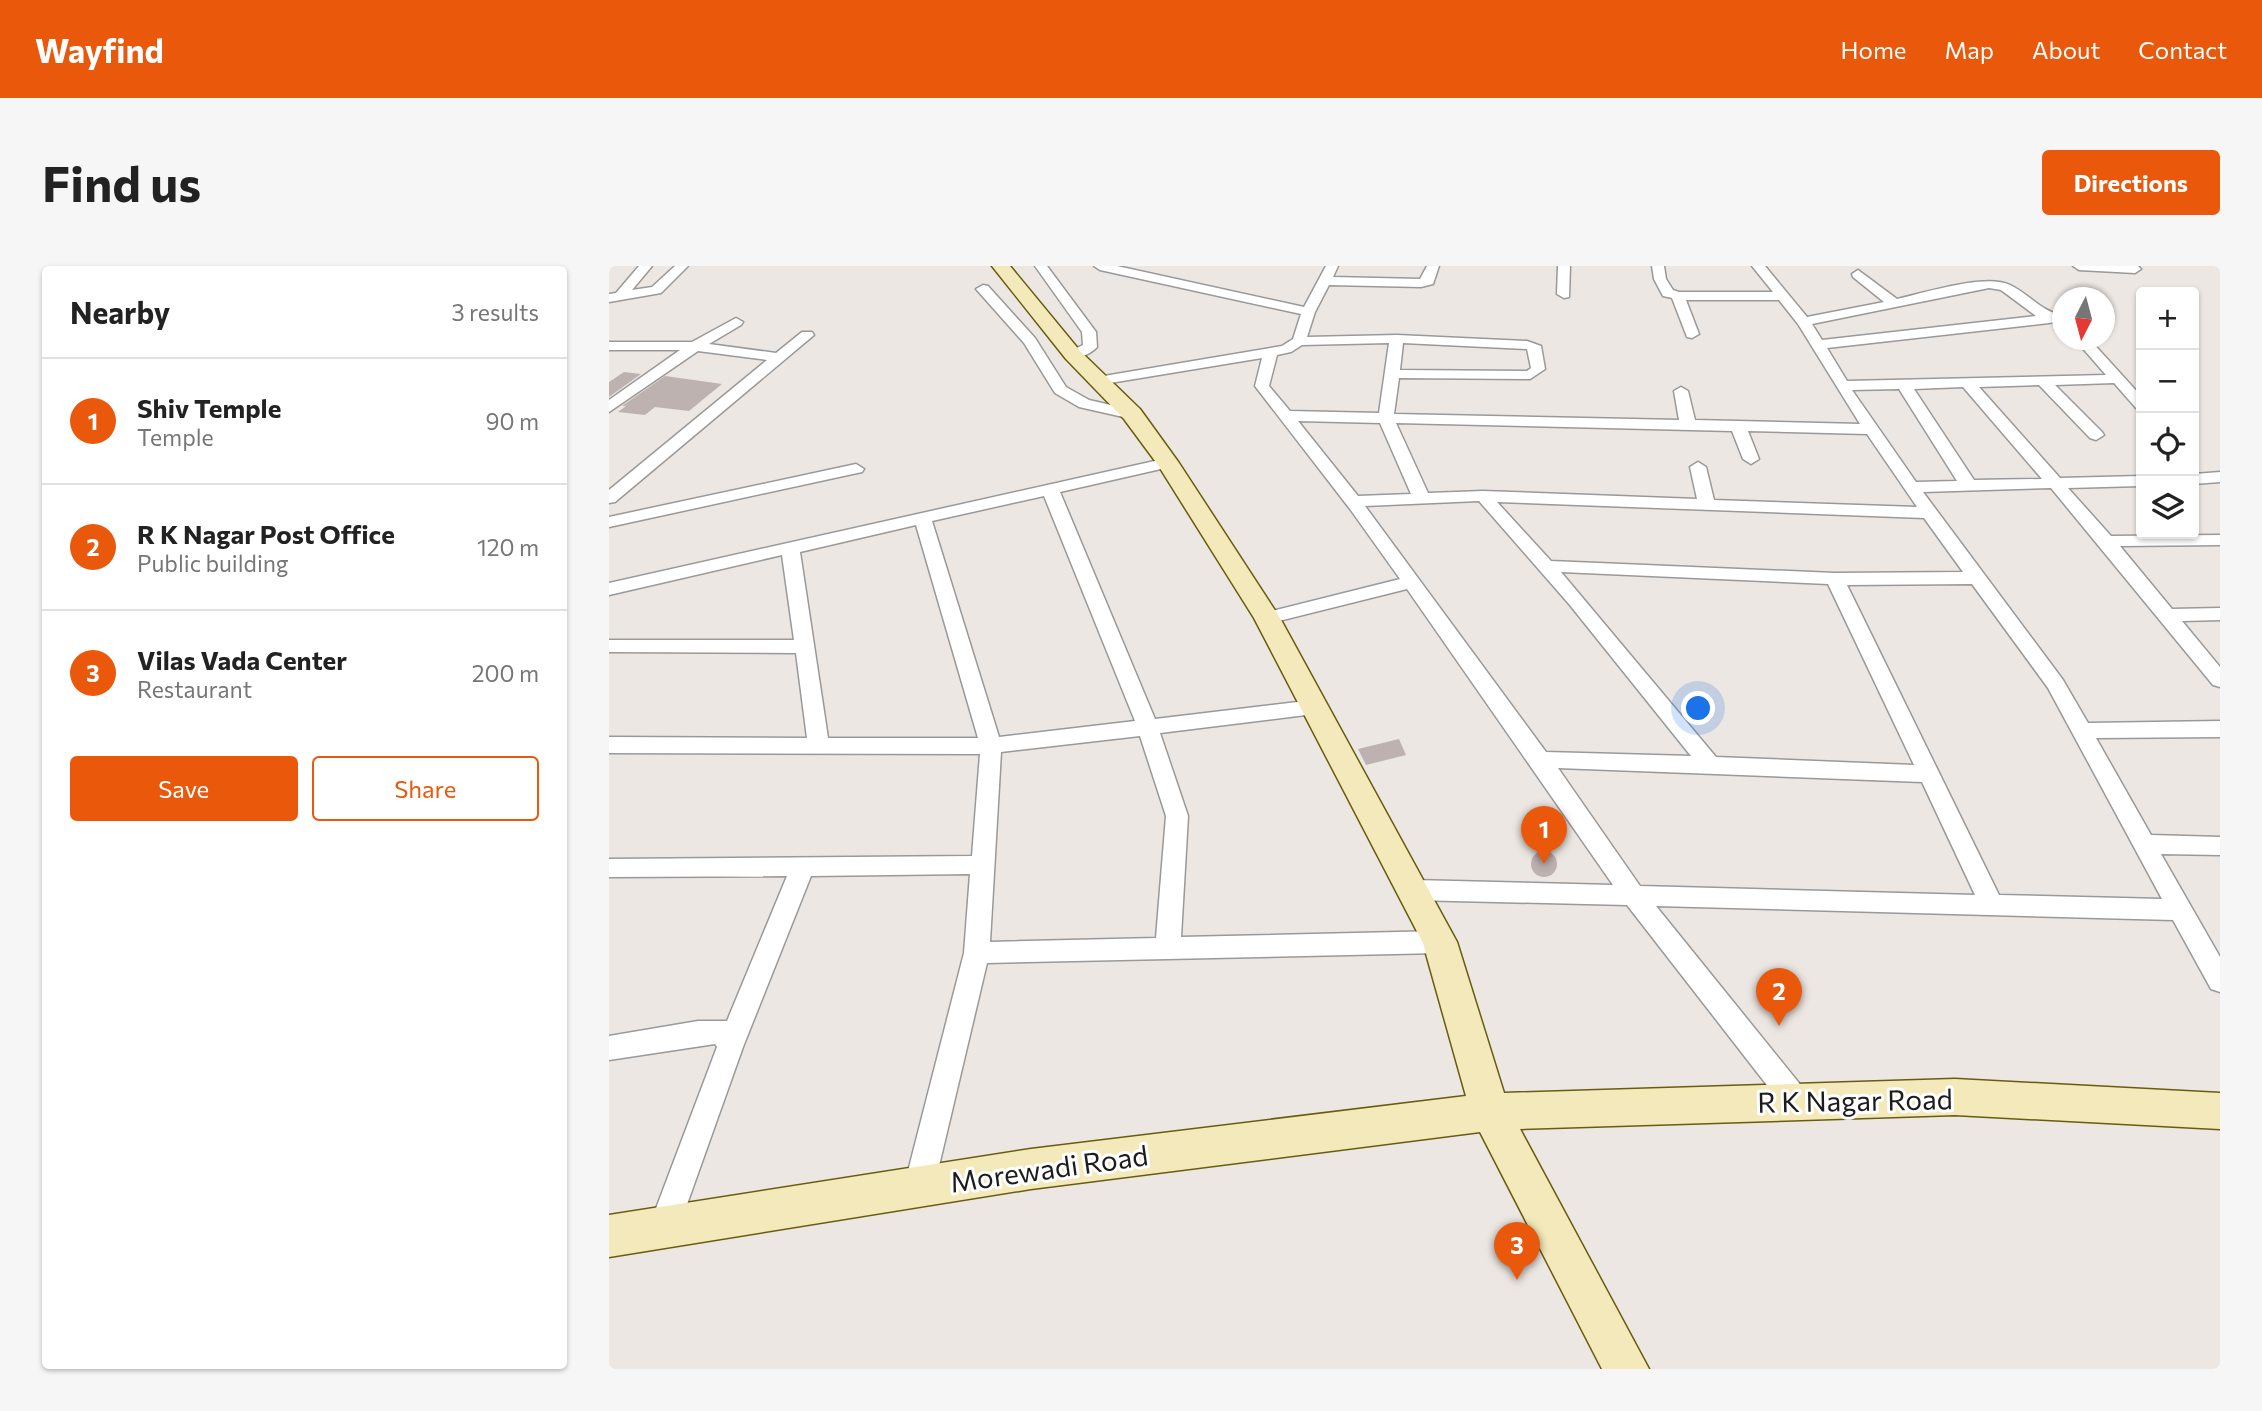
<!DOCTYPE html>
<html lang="en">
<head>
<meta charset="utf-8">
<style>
  :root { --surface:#fff; --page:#f6f6f6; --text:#222; --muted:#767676; --line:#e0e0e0; --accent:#ea580c }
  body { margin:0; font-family:Commissioner,sans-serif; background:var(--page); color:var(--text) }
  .controls { position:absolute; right:21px; top:21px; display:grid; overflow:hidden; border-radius:7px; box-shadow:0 2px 5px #0004 }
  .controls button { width:63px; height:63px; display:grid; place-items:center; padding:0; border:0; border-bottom:2px solid var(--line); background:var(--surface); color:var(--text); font:35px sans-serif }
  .compass { position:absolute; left:1443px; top:21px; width:63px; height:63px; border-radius:50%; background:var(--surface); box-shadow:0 2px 5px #0004; rotate:186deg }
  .you { position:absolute; left:1090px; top:443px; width:24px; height:24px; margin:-18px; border:5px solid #fff; border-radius:50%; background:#1a73e8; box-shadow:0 0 0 10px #1a73e833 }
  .badge { display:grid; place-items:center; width:46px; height:46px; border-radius:50%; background:var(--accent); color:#fff; font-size:23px; font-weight:700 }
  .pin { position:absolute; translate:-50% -58px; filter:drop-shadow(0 2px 4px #0008) }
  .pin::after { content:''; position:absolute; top:37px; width:24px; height:21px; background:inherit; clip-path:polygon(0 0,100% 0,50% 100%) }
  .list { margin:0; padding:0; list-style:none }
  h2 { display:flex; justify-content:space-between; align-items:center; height:91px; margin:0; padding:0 28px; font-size:30px }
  h2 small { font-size:23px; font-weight:400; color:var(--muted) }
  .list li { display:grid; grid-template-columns:46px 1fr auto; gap:21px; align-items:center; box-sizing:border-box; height:126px; padding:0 28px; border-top:2px solid var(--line) }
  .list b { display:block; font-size:26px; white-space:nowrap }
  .list p { margin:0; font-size:23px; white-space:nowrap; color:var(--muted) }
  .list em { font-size:23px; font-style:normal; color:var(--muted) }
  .actions { display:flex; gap:14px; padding:21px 28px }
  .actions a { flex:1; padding:16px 0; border:2px solid var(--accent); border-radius:7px; text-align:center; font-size:24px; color:var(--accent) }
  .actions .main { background:var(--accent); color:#fff }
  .icon { flex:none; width:38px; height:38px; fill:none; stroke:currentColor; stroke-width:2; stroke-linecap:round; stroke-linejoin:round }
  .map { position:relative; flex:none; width:1611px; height:1103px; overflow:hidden; border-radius:7px }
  header { display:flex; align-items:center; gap:42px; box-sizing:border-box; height:98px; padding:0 35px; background:var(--accent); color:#fff }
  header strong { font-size:33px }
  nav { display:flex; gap:38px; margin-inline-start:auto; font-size:24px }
  .intro { display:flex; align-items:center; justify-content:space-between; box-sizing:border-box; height:168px; padding:0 42px }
  h1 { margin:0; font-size:49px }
  .button { padding:18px 32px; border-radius:7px; background:var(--accent); color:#fff; font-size:24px; font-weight:700 }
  main { display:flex; gap:42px; padding:0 42px }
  aside { flex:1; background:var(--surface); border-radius:7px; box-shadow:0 2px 5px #0004 }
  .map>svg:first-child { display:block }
  .building { fill:#bdb2b0 }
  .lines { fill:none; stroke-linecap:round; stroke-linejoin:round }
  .street-casing { stroke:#999; stroke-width:3 }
  .secondary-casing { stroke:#685d0e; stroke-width:3 }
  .street { fill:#fff; fill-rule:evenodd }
  .secondary { fill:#f3e9ba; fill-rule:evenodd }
  .labels { text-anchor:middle; stroke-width:6; stroke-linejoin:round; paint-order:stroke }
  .near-street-label { font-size:28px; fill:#1c1c1c; stroke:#fff }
</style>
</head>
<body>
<header>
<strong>Wayfind</strong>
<nav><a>Home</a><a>Map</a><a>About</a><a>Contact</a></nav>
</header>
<div class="intro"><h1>Find us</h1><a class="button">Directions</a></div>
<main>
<aside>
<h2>Nearby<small>3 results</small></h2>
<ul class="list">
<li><span class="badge">1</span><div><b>Shiv Temple</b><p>Temple</p></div><em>90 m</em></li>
<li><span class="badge">2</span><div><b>R K Nagar Post Office</b><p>Public building</p></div><em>120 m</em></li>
<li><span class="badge">3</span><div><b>Vilas Vada Center</b><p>Restaurant</p></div><em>200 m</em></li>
</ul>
<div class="actions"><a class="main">Save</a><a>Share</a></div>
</aside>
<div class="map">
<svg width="1611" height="1103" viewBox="0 0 1611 1103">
  <rect width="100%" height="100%" fill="#ede7e3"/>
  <g class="building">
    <polygon points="15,106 32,108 0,131 0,116"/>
    <polygon points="56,110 113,118 80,145 46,141 36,149 9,146 17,140 13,140"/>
    <polygon points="790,473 797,489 757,499 749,483"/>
    <circle cx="935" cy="598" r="13"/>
  </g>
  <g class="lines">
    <g class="street-casing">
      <g id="street">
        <polygon points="30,0 43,0 23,24 43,21 66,0 79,0 52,27 0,36 0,28 7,27"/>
        <path d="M426,0H438L487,66L488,81C482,88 468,94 459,92V86L474,79L473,66Z"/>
        <path d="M485,0H508L695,41L717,0H729L724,11L811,13L818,0H830L824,18L812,21L720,19L706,46L698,71L788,69L918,75L932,80L936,103L921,113L790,112L785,148L1070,154L1065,125L1072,121L1079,125L1086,154L1251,158L1189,58L1170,34H1077L1090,68L1083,72L1078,71L1063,32L1054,30L1045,13L1043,0H1055L1057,13L1064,24L1070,26H1164L1143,0H1156L1198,51L1275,36L1244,11L1243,8L1249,4L1288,33C1315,27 1377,7 1401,19C1420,28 1432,45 1452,49V55L1440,57L1218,82L1238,115L1497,109L1470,78L1477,74L1482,75L1532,130V144L1527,142L1505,117L1446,119L1493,166L1495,169L1487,174L1481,172L1430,119L1370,121L1451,212L1532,210V220L1459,222L1502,270L1611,269V279L1511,280L1563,343L1611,342V354L1573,355L1611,401V421L1604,419L1442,222L1314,226L1454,414L1479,457L1611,455V471L1487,472L1542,569L1611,571V589L1552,588L1611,691V726L1602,723L1564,654L1047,640L1198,827L1202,836L1198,845L1188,849L1178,845L1018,639L804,634L795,631L792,624L795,617L804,614L1004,619L798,323L658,358L651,356L648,352L651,348L791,313L741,243L646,120L653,92L489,119L482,115L489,111L673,80L684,73L692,48L491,4ZM1380,22L1392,24L1427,50L1213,74L1203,58ZM780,77L770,147L681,145L660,120L668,89L682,86L693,79ZM794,77L918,83L922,102L918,105L791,104ZM1354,121L1433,213L1365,214L1305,123ZM1290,123L1348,215L1307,216L1243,124ZM689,155L771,157L802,228L749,230ZM787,157L1123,165L1134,193L1142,198L1150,193L1139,165L1258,168L1308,241L1105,234L1097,201L1089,196L1081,201L1088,233L874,225L819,227ZM870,235L960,338L1082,490L937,486L756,240ZM888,236L1315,252L1354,306L1226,307L942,295ZM952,306L1219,318L1305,499L1107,491ZM1363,318L1439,422L1553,633L1390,629L1238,319ZM949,502L1313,516L1366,629L1031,620Z"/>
        <polygon points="949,0 961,0 960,31 955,32 948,28"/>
        <polygon points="1464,0 1529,0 1532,3 1526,7 1470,4"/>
        <polygon points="374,19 379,20 426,72 457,121 480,134 528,145 531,148 528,151 523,153 470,141 446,127 415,77 367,23"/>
        <polygon points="127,52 134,56 132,59 100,78 167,87 193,66 203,66 205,69 6,236 0,237 0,224 158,94 89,85 0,146 0,134 71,84 0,84 0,76 83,76"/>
        <path d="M559,192L565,194L567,197L565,200L451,226L546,453L705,434L712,436L715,441L712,446L705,448L551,467L579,550L572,671L831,665L840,669L844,676L840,683L831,687L378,697L325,921L320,931L310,936L300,931L295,921L355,687L361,608L202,610L134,781L66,972L55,976L44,972L40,961L108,781L106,778L0,794V770L89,755H118L178,610L0,611V593L363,590L371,488L0,487V471L198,472L187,387L0,386V374H185L173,289L0,329V317ZM435,230L526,455L390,471L323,255ZM307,259L369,472H219L191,286ZM531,470L557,550L547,672L381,676L392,486Z"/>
        <polygon points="247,198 255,203 253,206 0,261 0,251"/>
        <polygon points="1611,206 1611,216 1585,218 1585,208"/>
      </g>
    </g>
    <g class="secondary-casing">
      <polygon id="secondary" points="383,0 401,0 471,85 531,143 570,197 671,352 848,676 895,827 1346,813 1611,827 1611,863 1346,849 911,863 1040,1103 993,1103 871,866 422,923 0,991 0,949 422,883 857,830 814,677 645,352 549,199 515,153 457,93"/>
    </g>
    <use href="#street" class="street"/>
    <use href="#secondary" class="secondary"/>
  </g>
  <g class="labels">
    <g class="near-street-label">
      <text transform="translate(1246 835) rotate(-1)" y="10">R K Nagar Road</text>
      <text transform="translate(440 903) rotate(-8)" y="10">Morewadi Road</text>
    </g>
  </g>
</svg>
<div class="controls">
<button>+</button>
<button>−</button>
<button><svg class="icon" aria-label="locate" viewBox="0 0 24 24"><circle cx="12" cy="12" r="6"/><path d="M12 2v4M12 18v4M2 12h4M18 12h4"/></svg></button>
<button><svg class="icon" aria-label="layers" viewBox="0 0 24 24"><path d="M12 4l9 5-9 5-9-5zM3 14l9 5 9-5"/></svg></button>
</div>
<svg class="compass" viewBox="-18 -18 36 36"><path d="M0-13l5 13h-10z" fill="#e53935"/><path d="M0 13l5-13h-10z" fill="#767676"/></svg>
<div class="you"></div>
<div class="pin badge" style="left:935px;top:598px">1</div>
<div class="pin badge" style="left:1170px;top:760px">2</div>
<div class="pin badge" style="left:908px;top:1014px">3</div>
</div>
</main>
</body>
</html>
